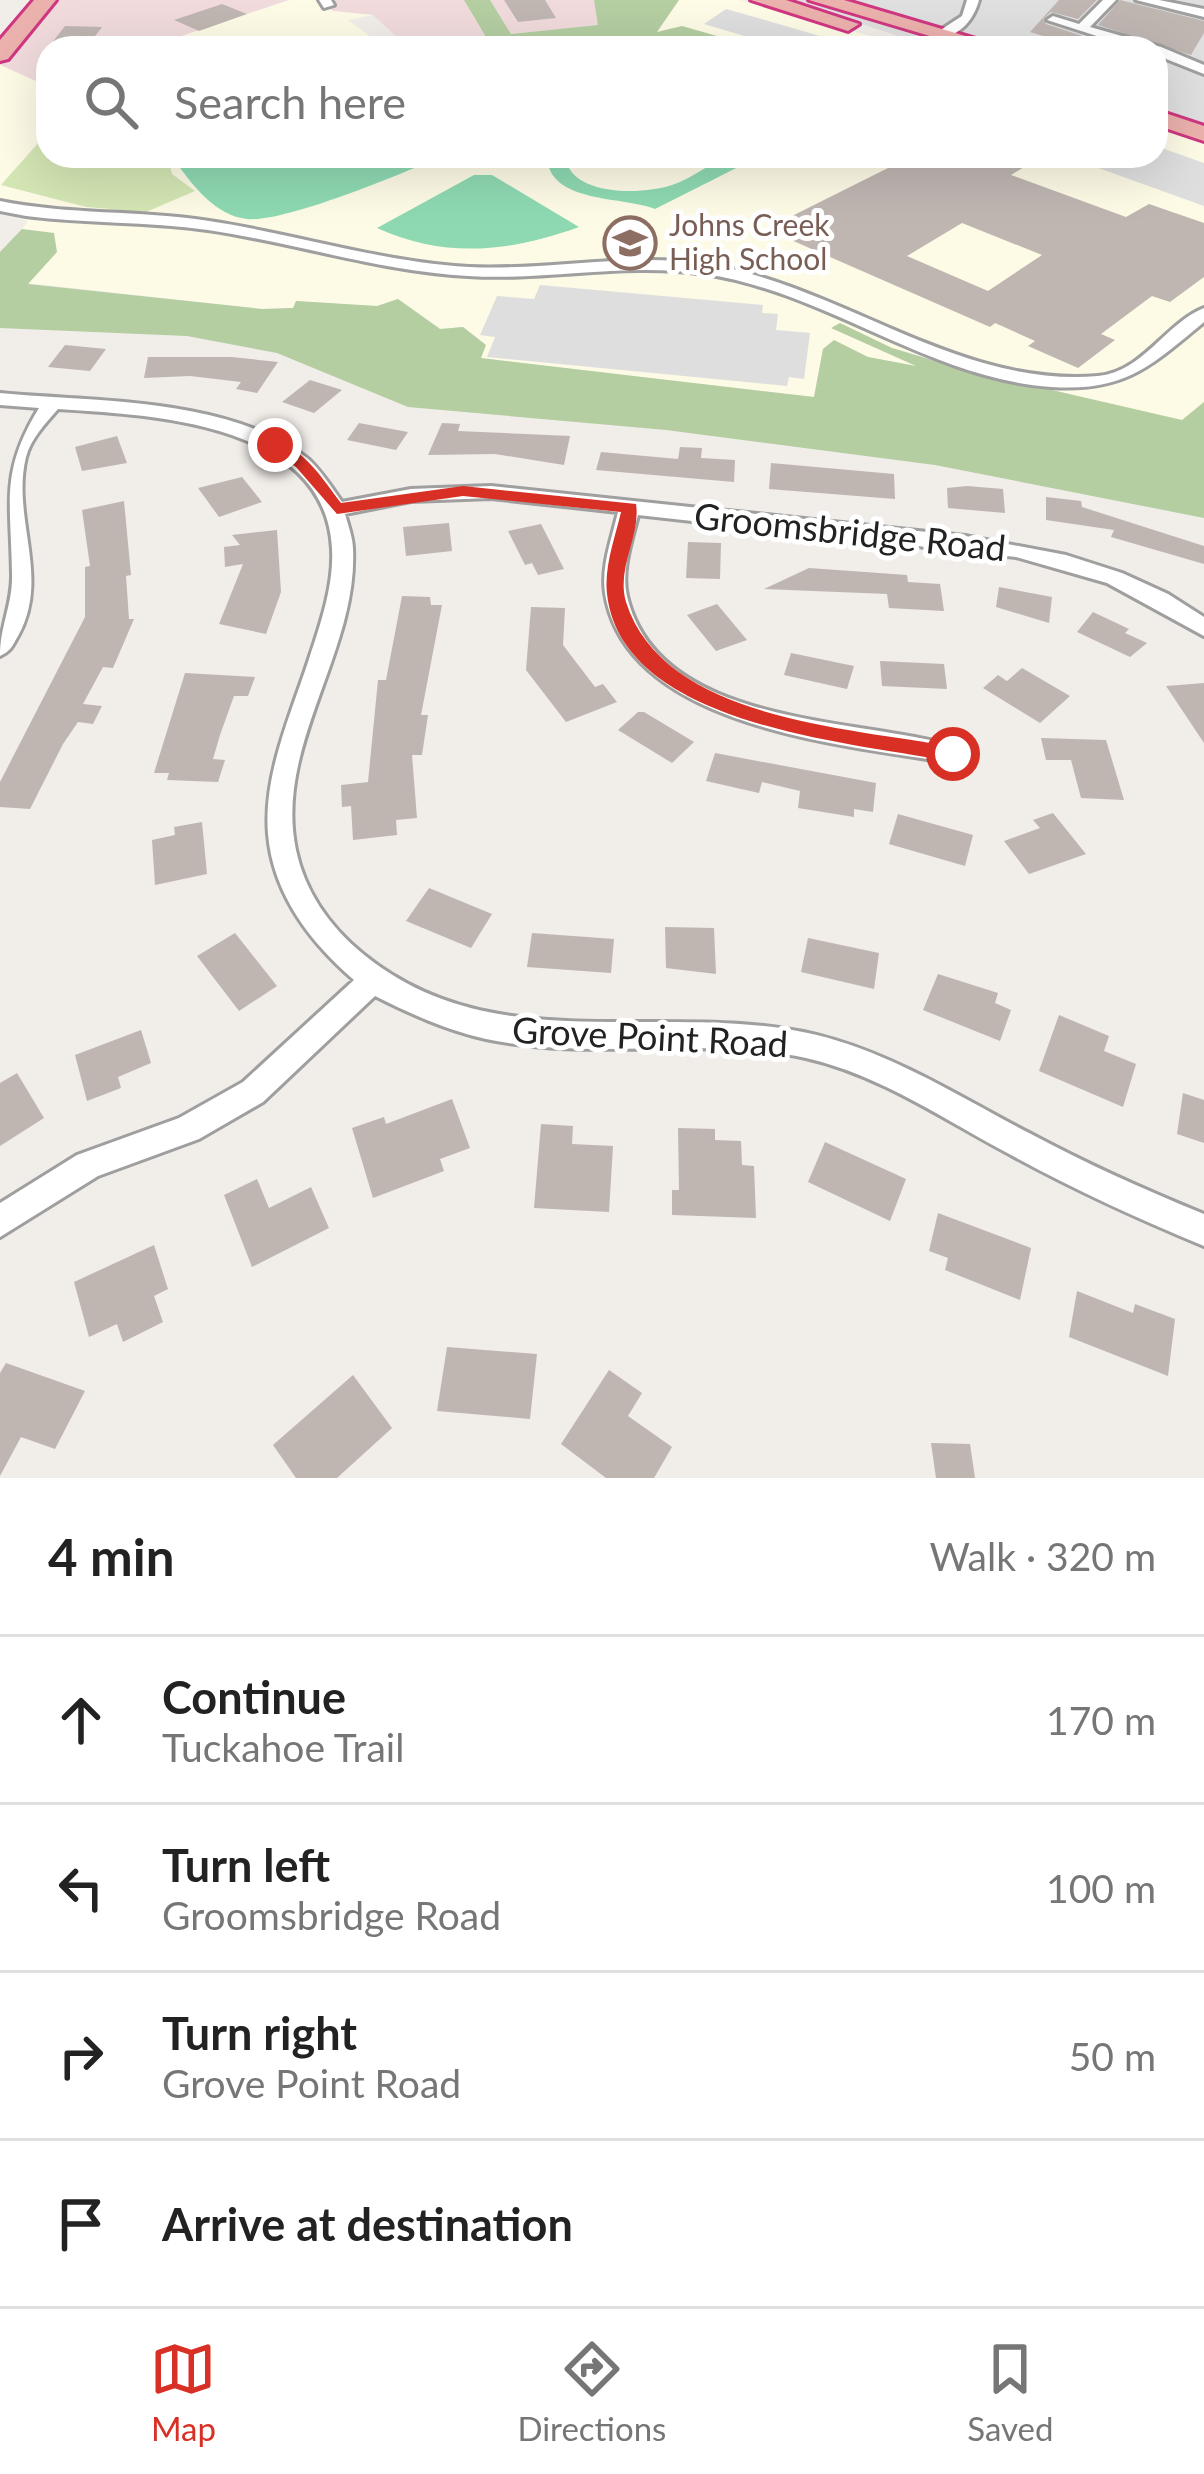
<!DOCTYPE html>
<html lang="en">
<head>
<meta charset="utf-8">
<style>
  :root { --surface:#fff; --page:#f2f2f2; --text:#222; --muted:#767676; --line:#e0e0e0; --accent:#d93025 }
  body { margin:0; font-family:Lato,sans-serif; background:var(--page); color:var(--text) }
  .stop { position:absolute; width:36px; height:36px; margin:-27px; border:9px solid #d93025; border-radius:50%; background:#fff }
  .stop.end { background:#d93025; border-color:#fff; box-shadow:0 3px 12px #0008 }
  .list { margin:0; padding:0; list-style:none }
  h2 { display:flex; justify-content:space-between; align-items:center; height:156px; margin:0; padding:0 48px; font-size:51px }
  h2 small { font-size:39px; font-weight:400; color:var(--muted) }
  .list li { display:grid; grid-template-columns:78px 1fr auto; gap:36px; align-items:center; box-sizing:border-box; height:168px; padding:0 48px; border-top:3px solid var(--line) }
  .list b { display:block; font-size:45px; white-space:nowrap }
  .list p { margin:0; font-size:39px; white-space:nowrap; color:var(--muted) }
  .list em { font-size:39px; font-style:normal; color:var(--muted) }
  .icon { flex:none; width:66px; height:66px; fill:none; stroke:currentColor; stroke-width:2; stroke-linecap:round; stroke-linejoin:round }
  .map { position:relative; flex:none; width:1204px; height:1478px; overflow:hidden }
  .search { position:absolute; background:var(--surface); box-shadow:0 12px 48px #0002; left:36px; right:36px; top:36px; height:132px; display:flex; align-items:center; gap:30px; box-sizing:border-box; padding:0 42px; border-radius:36px; color:var(--muted); font-size:45px }
  .sheet { height:828px; background:var(--surface) }
  nav { display:flex; justify-content:space-around; align-items:center; box-sizing:border-box; height:168px; border-top:3px solid var(--line); background:var(--surface); font-size:33px; color:var(--muted) }
  nav a { display:grid; justify-items:center; gap:6px }
  nav .on { color:var(--accent) }
  .map>svg:first-child { display:block }
  .residential { fill:#e0dfdf }
  .commercial { fill:#f0dadc }
  .education { fill:#fdfae6 }
  .grass { fill:#d4e6b4 }
  .forest { fill:#b4cda1 }
  .pitch { fill:#8ed9b2 }
  .parking { fill:#dedede }
  .building { fill:#bfb6b2; fill-rule:evenodd }
  .lines { fill:none; stroke-linecap:round; stroke-linejoin:round }
  .minor-casing { stroke:#9f9f9f; stroke-width:6 }
  .trunk-casing { stroke:#cf3780; stroke-width:6 }
  .minor { fill:#fff; fill-rule:evenodd }
  .trunk { fill:#ebb1ad; fill-rule:evenodd }
  .route { fill:#d93025 }
  .labels { text-anchor:middle; stroke-width:10; stroke-linejoin:round; paint-order:stroke }
  .far-education-label { font-size:30px; fill:#785e54; stroke:#fff; text-anchor:start }
  .street-label { font-size:36px; fill:#222; stroke:#fff }
</style>
</head>
<body>
<div class="map">
<svg width="1204" height="1478" viewBox="0 0 1204 1478">
  <rect width="100%" height="100%" fill="#f1ede9"/>
  <polygon class="residential" points="788,0 1204,0 1204,134 1156,119 1156,48 935,48"/>
  <g class="commercial">
    <polygon points="55,0 289,0 146,48 48,48 48,81 41,83 0,65 0,41"/>
    <polygon points="320,0 464,0 490,45 409,48 373,15 333,11"/>
    <polygon points="490,0 594,0 599,25 511,34"/>
  </g>
  <g class="education">
    <polygon points="289,0 320,0 333,11 373,15 348,20 386,48 146,48"/>
    <polygon points="679,0 740,0 913,48 720,48 725,47 656,32"/>
    <polygon points="0,65 40,83 48,81 48,156 1156,156 1156,118 1204,137 1204,402 1182,421 1138,412 892,348 840,323 924,368 868,357 834,341 823,349 814,397 479,358 485,344 463,327 441,329 398,299 377,306 297,301 293,308 262,309 27,283 38,234 22,229 28,221 0,212"/>
  </g>
  <polygon class="grass" points="48,132 48,156 168,156 172,174 195,191 146,212 86,207 1,185"/>
  <g class="forest">
    <polygon points="464,0 490,0 511,34 598,25 594,0 679,0 657,32 682,26 738,42 720,48 457,48 490,44"/>
    <polygon points="22,229 54,233 57,252 28,284 262,309 293,308 296,301 377,306 398,299 440,329 463,327 486,345 481,358 814,397 823,349 834,340 868,357 916,366 831,328 840,323 892,348 965,370 1182,420 1204,402 1204,518 935,465 666,430 408,407 277,353 187,336 0,328 0,252"/>
  </g>
  <g class="pitch">
    <path d="M178,156H442C404,173 284,223 247,219C216,216 192,185 176,162Z"/>
    <path d="M547,156H565C570,197 642,195 672,185C692,179 710,162 731,156C739,154 751,156 760,156L655,209C624,196 548,204 547,156Z"/>
    <path d="M474,175H492L579,227C510,252 445,259 377,228Z"/>
  </g>
  <g class="parking">
    <polygon points="726,9 796,29 859,48 785,48 704,24"/>
    <polygon points="1156,146 1204,163 1204,206 1065,156 1156,156"/>
    <polygon points="540,285 763,305 762,313 778,314 776,330 810,333 804,379 789,377 787,386 487,357 495,337 480,335 497,296 534,299"/>
  </g>
  <g class="building">
    <polygon points="504,0 545,0 556,18 518,22"/>
    <polygon points="1059,0 1097,0 1078,19 1051,12 1043,19 1046,24 1119,48 1082,48 1030,32"/>
    <polygon points="1120,0 1204,21 1204,33 1191,55 1098,25"/>
    <polygon points="222,4 247,14 199,31 174,20"/>
    <polygon points="65,26 102,27 86,48 48,48"/>
    <path d="M912,156H1042L1011,175L1126,217L1149,204L1204,223V277L1170,302L1152,296L1101,334L1115,340L1078,368L1028,346L1035,341L995,323L990,327L766,229ZM962,223L1042,255L988,291L907,256Z"/>
    <polygon points="65,345 106,349 90,371 48,367"/>
    <polygon points="148,357 232,357 278,362 257,393 236,389 241,382 190,376 144,378"/>
    <polygon points="310,380 342,390 314,413 282,402"/>
    <polygon points="359,423 408,432 396,450 347,440"/>
    <polygon points="442,423 460,424 458,431 570,436 564,465 495,454 428,455"/>
    <polygon points="117,436 127,463 82,471 75,447"/>
    <polygon points="680,447 702,448 701,458 735,460 734,482 596,470 601,452 678,459"/>
    <polygon points="771,463 894,474 895,499 769,489"/>
    <polygon points="242,477 262,502 219,517 198,488"/>
    <polygon points="967,486 1003,489 1005,513 948,508 947,488"/>
    <polygon points="1046,497 1081,501 1082,507 1204,546 1204,564 1111,537 1114,530 1046,520"/>
    <polygon points="124,501 131,575 126,576 129,619 134,619 113,668 103,667 83,704 102,706 93,724 78,722 63,744 30,809 0,807 0,782 85,617 85,567 90,566 82,510"/>
    <polygon points="449,523 452,551 406,556 403,527"/>
    <polygon points="541,524 564,569 538,575 532,563 525,565 508,531"/>
    <polygon points="277,530 281,592 266,634 219,624 243,564 225,567 224,547 240,545 232,535"/>
    <polygon points="688,542 721,543 720,579 686,578"/>
    <polygon points="809,568 907,575 908,582 940,584 944,611 889,608 887,594 764,589"/>
    <polygon points="999,587 1052,597 1049,623 996,607"/>
    <polygon points="402,596 430,597 431,605 442,605 421,715 428,715 422,755 412,755 417,818 396,820 397,835 353,840 351,806 342,807 341,785 368,782 378,680 386,680"/>
    <polygon points="717,604 747,640 716,651 687,615"/>
    <polygon points="531,607 565,608 563,645 595,687 603,684 617,702 566,722 526,670"/>
    <polygon points="1093,612 1129,629 1125,633 1147,643 1130,657 1077,632"/>
    <polygon points="791,653 854,666 847,689 784,675"/>
    <polygon points="880,661 944,664 947,689 882,686"/>
    <polygon points="1022,668 1070,696 1040,723 983,688 998,675 1007,681"/>
    <polygon points="185,673 255,677 248,696 234,696 220,735 213,759 225,760 218,782 167,780 169,773 154,773"/>
    <polygon points="1204,683 1204,743 1166,686"/>
    <polygon points="638,712 644,712 694,742 672,763 618,730"/>
    <polygon points="1041,738 1106,740 1124,800 1081,798 1071,760 1046,760"/>
    <polygon points="715,753 876,783 873,812 854,809 854,817 798,808 800,791 762,782 759,793 706,781"/>
    <polygon points="1053,813 1086,854 1029,874 1004,841 1040,828 1033,820"/>
    <polygon points="898,814 973,835 965,866 889,844"/>
    <polygon points="202,822 207,874 155,885 152,840 175,835 174,827"/>
    <polygon points="429,888 492,914 471,948 406,921"/>
    <polygon points="665,927 714,928 716,974 666,968"/>
    <polygon points="235,933 277,986 239,1011 197,956"/>
    <polygon points="532,933 614,939 611,973 527,967"/>
    <polygon points="808,938 879,953 874,989 801,972"/>
    <polygon points="938,974 998,993 995,1003 1011,1010 1000,1041 923,1010"/>
    <polygon points="1059,1015 1109,1036 1104,1051 1136,1064 1123,1107 1039,1071"/>
    <polygon points="141,1030 151,1063 118,1077 121,1088 87,1101 75,1055"/>
    <polygon points="17,1073 44,1118 0,1146 0,1083"/>
    <polygon points="1183,1093 1204,1100 1204,1143 1177,1134"/>
    <polygon points="452,1099 470,1148 440,1159 444,1171 373,1198 352,1128 384,1117 386,1124"/>
    <polygon points="541,1124 573,1126 572,1144 613,1146 609,1212 534,1208"/>
    <polygon points="678,1128 715,1129 715,1140 741,1141 742,1165 754,1166 756,1218 672,1215 672,1190 679,1190"/>
    <polygon points="825,1142 906,1179 890,1221 808,1182"/>
    <polygon points="257,1179 269,1208 311,1187 329,1228 252,1267 224,1195"/>
    <polygon points="938,1213 1031,1248 1020,1300 945,1270 948,1258 929,1251"/>
    <polygon points="154,1245 168,1289 154,1296 163,1322 123,1342 117,1324 89,1337 74,1282"/>
    <polygon points="1077,1291 1133,1313 1135,1304 1175,1319 1168,1376 1069,1337"/>
    <polygon points="447,1347 537,1354 530,1419 437,1411"/>
    <polygon points="6,1363 85,1391 55,1449 21,1437 0,1476 0,1373"/>
    <polygon points="609,1370 642,1393 628,1416 672,1447 654,1478 606,1478 561,1444"/>
    <polygon points="353,1375 392,1428 337,1478 296,1478 273,1445"/>
    <polygon points="931,1443 970,1444 975,1478 936,1478"/>
  </g>
  <g class="lines">
    <g class="minor-casing">
      <g id="minor">
        <polygon points="319,0 331,0 334,5 324,8"/>
        <path d="M967,0H979C974,19 960,37 939,37V31L962,16Z"/>
        <polygon points="1103,0 1116,0 1090,27 1161,47 1204,65 1204,74 1156,55 1156,48 1134,48 1047,20 1053,16 1079,24"/>
        <polygon points="1136,0 1159,0 1204,9 1204,17"/>
        <polygon points="921,41 931,48 917,48 915,45"/>
        <path d="M0,201C69,215 139,210 209,221C296,234 381,262 469,267C548,271 628,252 706,264C841,285 958,388 1098,376C1143,372 1166,323 1204,308V322C1151,366 1125,392 1051,387C928,378 826,292 705,274C626,262 547,281 468,276C379,271 295,243 208,230C147,221 86,224 26,216L0,211Z"/>
        <path d="M0,393C94,402 229,397 307,458C320,469 332,488 342,502L411,489L491,486L965,536L1066,555L1122,573L1168,594L1204,617V636L1107,583L1016,557L638,515C632,540 621,570 627,596C658,729 861,717 962,748L965,754L962,760L953,763C846,745 626,728 605,593C601,566 612,538 618,512L491,498L411,501L345,514C348,525 353,538 353,549C358,652 274,746 296,850C305,892 330,927 363,954C501,1067 678,993 835,1040C905,1061 967,1101 1031,1134C1087,1164 1145,1190 1204,1214V1246C1139,1219 1075,1190 1013,1156C946,1121 881,1075 806,1058C701,1036 591,1061 486,1039C446,1030 411,1014 375,996L263,1102L199,1139L98,1176L0,1237V1203L77,1155L179,1118L243,1082L354,980C310,942 273,894 268,834C263,774 292,712 310,656C321,623 334,584 332,549C326,422 151,415 58,409C46,423 31,438 26,457C11,518 51,577 18,636C12,646 11,651 0,656C0,625 13,604 12,574C11,500 0,472 39,408L0,405Z"/>
      </g>
    </g>
    <g class="trunk-casing">
      <g id="trunk">
        <polygon points="34,0 56,0 8,59 0,61 0,40"/>
        <polygon points="751,0 786,0 859,24 848,31"/>
        <polygon points="809,0 844,0 1006,48 970,48"/>
        <polygon points="1156,110 1204,126 1204,141 1156,125"/>
      </g>
    </g>
    <use href="#minor" class="minor"/>
    <use href="#trunk" class="trunk"/>
  </g>
  <path class="route" d="M269,442C301,442 323,480 341,503L463,486L636,504C641,535 616,568 626,602C664,721 850,727 953,747L963,754L953,762C853,742 622,727 607,594C604,566 615,538 621,512L463,496L337,514L296,467L269,449Z"/>
  <defs>
    <g id="school-ring" transform="scale(2.7)"><circle r="9.5" fill="#fff" stroke="#8d6e63" stroke-width="1.5"/><path d="M0-5L7-2L0 1L-7-2ZM-4 1L0 2.5L4 1V4Q0 6-4 4Z" fill="#8d6e63"/></g>
  </defs>
  <g fill-rule="evenodd">
    <use href="#school-ring" x="630" y="243"/>
  </g>
  <g class="labels">
    <g class="far-education-label">
      <text x="669" y="236">Johns Creek<tspan x="669" dy="34">High School</tspan></text>
    </g>
    <g class="street-label">
      <text transform="translate(850 532) rotate(6)" y="13">Groomsbridge Road</text>
      <text transform="translate(650 1037) rotate(3)" y="13">Grove Point Road</text>
    </g>
  </g>
</svg>
<div class="stop" style="left:953px;top:754px"></div>
<div class="stop end" style="left:275px;top:445px"></div>
<div class="search"><svg class="icon" aria-label="search" viewBox="0 0 24 24"><circle cx="10" cy="10" r="6"/><path d="M15 15l6 6"/></svg>Search here</div>
</div>
<section class="sheet">
<h2>4 min<small>Walk · 320 m</small></h2>
<ul class="list">
<li><svg class="icon" aria-label="ahead" viewBox="0 0 24 24"><path d="M12 20V5M6 11l6-6 6 6"/></svg><div><b>Continue</b><p>Tuckahoe Trail</p></div><em>170 m</em></li>
<li><svg class="icon" aria-label="left" viewBox="0 0 24 24"><path d="M17 20v-9H6M10 6l-5 5 5 5"/></svg><div><b>Turn left</b><p>Groomsbridge Road</p></div><em>100 m</em></li>
<li><svg class="icon" aria-label="right" viewBox="0 0 24 24"><path d="M7 20v-9h11M14 6l5 5-5 5"/></svg><div><b>Turn right</b><p>Grove Point Road</p></div><em>50 m</em></li>
<li><svg class="icon" aria-label="arrive" viewBox="0 0 24 24"><path d="M6 21V4h12l-3 4 3 4H6"/></svg><div><b>Arrive at destination</b></div></li>
</ul>
</section>
<nav>
<a class="on"><svg class="icon" aria-label="map" viewBox="0 0 24 24"><path d="M3 6l6-2 6 2 6-2v14l-6 2-6-2-6 2zM9 4v14M15 6v14"/></svg>Map</a>
<a><svg class="icon" aria-label="directions" viewBox="0 0 24 24"><path d="M12 3l9 9-9 9-9-9zM9 14v-3h6M13 9l2 2-2 2"/></svg>Directions</a>
<a><svg class="icon" aria-label="saved" viewBox="0 0 24 24"><path d="M7 4h10v16l-5-4-5 4z"/></svg>Saved</a>
</nav>
</body>
</html>
